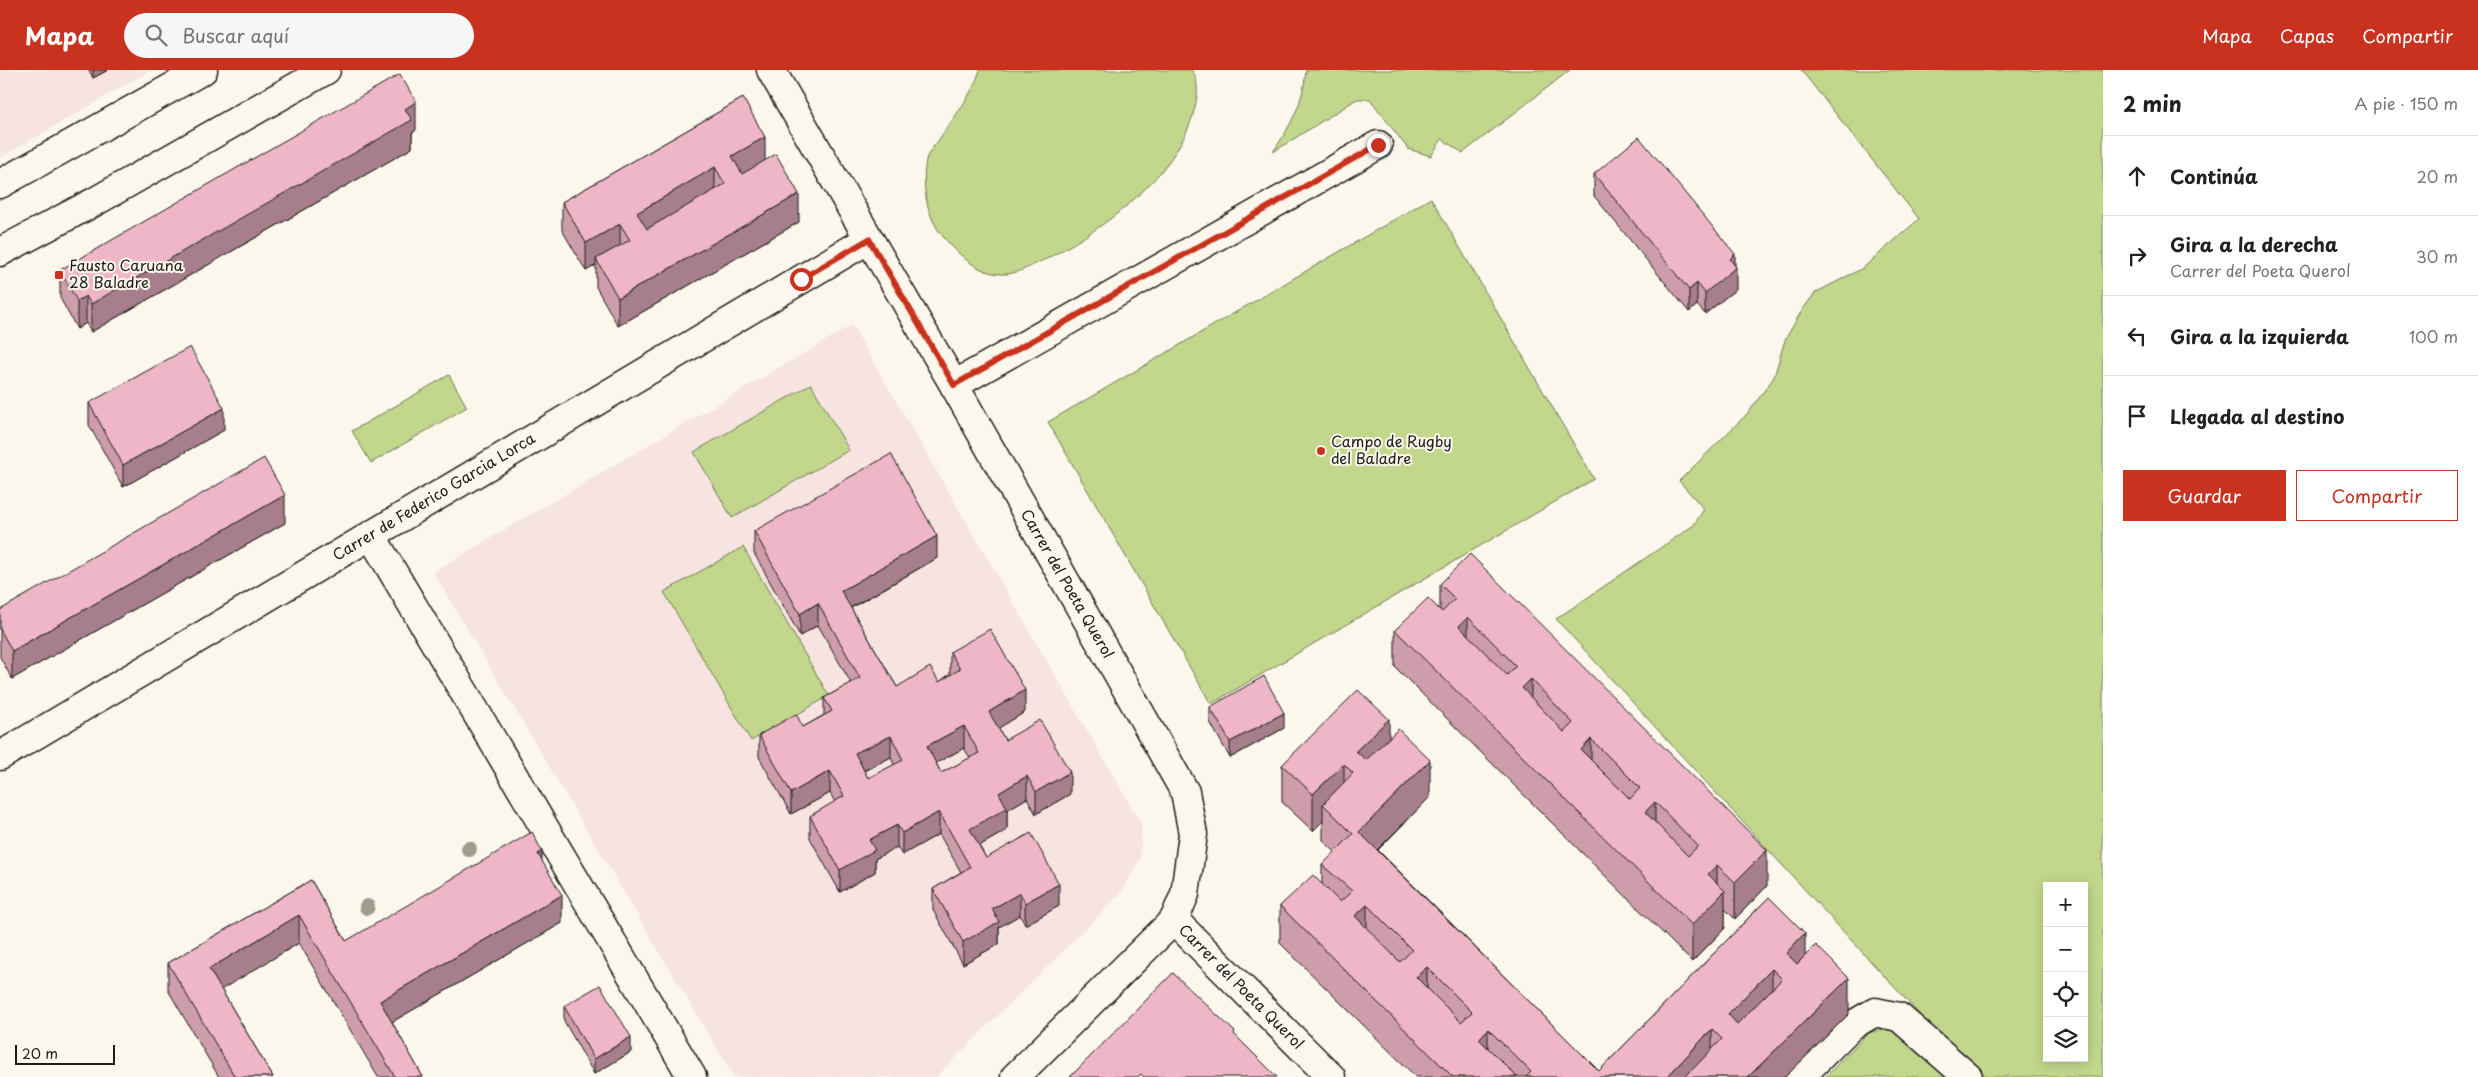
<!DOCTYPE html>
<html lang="es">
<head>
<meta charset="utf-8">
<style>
  :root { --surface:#fff; --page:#f6f6f6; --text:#202124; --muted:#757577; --line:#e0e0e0; --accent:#c8321e }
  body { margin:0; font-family:"Playpen Sans",sans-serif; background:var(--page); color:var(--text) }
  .controls { position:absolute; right:15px; bottom:15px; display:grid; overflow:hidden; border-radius:0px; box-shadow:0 2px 12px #0003 }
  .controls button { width:45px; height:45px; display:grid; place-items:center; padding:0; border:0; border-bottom:1px solid var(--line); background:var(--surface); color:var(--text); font:25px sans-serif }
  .scale { position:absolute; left:15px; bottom:12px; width:100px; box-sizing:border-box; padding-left:5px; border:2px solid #1c1c1c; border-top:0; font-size:14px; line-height:18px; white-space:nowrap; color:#1c1c1c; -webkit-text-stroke:4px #fbf7ec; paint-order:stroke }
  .stop { position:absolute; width:15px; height:15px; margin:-11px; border:4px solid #c8321e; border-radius:50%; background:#fff }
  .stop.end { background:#c8321e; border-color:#fff; box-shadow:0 1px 5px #0008 }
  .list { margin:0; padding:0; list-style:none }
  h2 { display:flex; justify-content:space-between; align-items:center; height:65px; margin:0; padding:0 20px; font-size:21px }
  h2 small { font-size:16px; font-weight:400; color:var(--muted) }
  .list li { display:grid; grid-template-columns:32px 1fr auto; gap:15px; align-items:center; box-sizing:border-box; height:80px; padding:0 20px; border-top:1px solid var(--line) }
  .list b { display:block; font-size:19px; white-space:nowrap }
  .list p { margin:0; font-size:16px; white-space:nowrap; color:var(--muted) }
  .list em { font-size:16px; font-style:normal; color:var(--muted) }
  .actions { display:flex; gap:10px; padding:15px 20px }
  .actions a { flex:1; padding:11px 0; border:1px solid var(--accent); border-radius:0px; text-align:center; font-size:18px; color:var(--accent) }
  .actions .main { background:var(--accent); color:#fff }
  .icon { flex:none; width:28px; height:28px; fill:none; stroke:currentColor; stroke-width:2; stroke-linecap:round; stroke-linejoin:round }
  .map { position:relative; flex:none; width:2103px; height:1007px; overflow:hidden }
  header { display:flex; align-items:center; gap:30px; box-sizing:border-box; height:70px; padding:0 25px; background:var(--accent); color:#fff }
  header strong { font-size:24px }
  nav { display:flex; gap:28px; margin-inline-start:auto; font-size:18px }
  .search { width:350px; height:45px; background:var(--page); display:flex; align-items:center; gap:12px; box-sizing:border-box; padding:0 18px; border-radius:28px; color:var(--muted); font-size:19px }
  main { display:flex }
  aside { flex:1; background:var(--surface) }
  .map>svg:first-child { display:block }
  .built { fill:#f7e4e1 }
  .green { fill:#c2d78c; stroke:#6f7a54; fill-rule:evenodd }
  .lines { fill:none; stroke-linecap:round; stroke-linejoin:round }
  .pedestrian-casing { stroke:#1c1c1c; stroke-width:31 }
  .minor-casing { stroke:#1c1c1c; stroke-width:31 }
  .tertiary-casing { stroke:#1c1c1c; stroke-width:31 }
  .pedestrian { stroke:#fbf7ec; stroke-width:28 }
  .minor { stroke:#fbf7ec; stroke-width:28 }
  .tertiary { stroke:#fbf7ec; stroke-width:28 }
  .tree { fill:#9c9d8c }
  .wall { fill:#ce9dac; stroke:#1c1c1c; fill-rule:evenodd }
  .shaded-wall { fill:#a77f8c; stroke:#1c1c1c }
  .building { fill:#efb6c8; stroke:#1c1c1c; fill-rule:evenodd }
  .route { stroke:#c8321e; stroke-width:6 }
  .poi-dot { fill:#c8321e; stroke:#fbf7ec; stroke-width:2 }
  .labels { text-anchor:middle; stroke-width:4; stroke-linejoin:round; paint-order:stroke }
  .poi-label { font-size:15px; fill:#1c1c1c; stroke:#fbf7ec; text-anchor:start }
  .street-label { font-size:15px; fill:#1c1c1c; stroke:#fbf7ec }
</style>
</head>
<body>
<header>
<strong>Mapa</strong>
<div class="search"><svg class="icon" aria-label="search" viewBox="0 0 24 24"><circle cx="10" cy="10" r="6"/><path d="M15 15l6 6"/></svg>Buscar aquí</div>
<nav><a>Mapa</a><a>Capas</a><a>Compartir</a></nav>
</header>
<main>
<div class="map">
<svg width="2103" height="1007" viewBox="0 0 2103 1007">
  <rect width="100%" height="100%" fill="#fbf7ec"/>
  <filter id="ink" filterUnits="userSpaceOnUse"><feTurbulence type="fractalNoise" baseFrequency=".02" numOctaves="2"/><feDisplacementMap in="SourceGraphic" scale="10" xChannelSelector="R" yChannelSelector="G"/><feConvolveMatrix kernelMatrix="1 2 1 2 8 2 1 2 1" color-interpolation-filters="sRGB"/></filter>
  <g filter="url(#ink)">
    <g class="built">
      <polygon points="0,0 151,0 0,88"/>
      <polygon points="852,255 1142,755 1140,789 1120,824 936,1007 734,1007 433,502"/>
    </g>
    <g class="green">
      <path d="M980,0H1192C1199,11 1198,25 1195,37C1180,104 1104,159 1046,189C1034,194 1020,203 1007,204C982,206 962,188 947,171C927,151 921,117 926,90C928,82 936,74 940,68C955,45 972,26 980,0Z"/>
      <path d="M1306,0H1570L1463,83L1442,69L1431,86L1408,79L1370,29H1357L1273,82C1291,55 1303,34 1306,0Z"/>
      <path d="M1801,0H2103V1007H1988L1976,999L1920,945L1556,549L1694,455L1704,439L1679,411L1749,342L1774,307L1785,270L1801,242L1815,223L1863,198L1919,149ZM2047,816H2084V988H2047Z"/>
      <polygon points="1431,128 1594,409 1211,634 1048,352"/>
      <polygon points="449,305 467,337 371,393 352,361"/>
      <polygon points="811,314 849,380 732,448 694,382"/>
      <polygon points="743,477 829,626 751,671 664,522"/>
      <polygon points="1890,957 1948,1007 1825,1007 1868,963"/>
    </g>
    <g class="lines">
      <g class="pedestrian-casing">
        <polyline id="pedestrian" points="371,465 692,1007"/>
      </g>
      <g class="minor-casing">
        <g id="minor">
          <polyline points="771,0 954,315 1185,722 1193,764 1185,824 1174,850 1015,1007"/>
          <polyline points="0,114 203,0"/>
          <polyline points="954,315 1378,75"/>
          <polyline points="0,686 869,169"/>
          <polyline points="1174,850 1331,1007"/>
          <polyline points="1800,1007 1851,956 1875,942 1899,947 1968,1007"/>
        </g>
      </g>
      <g class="tertiary-casing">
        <polyline id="tertiary" points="0,182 96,131 326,0"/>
      </g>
      <use href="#pedestrian" class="pedestrian"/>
      <use href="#minor" class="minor"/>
      <use href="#tertiary" class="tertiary"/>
    </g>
    <g class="tree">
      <circle cx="469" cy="779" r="8"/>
      <circle cx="367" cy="837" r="8"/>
    </g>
    <g class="wall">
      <polygon points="89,0 108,0 93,8"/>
      <polygon points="743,28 765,91 799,152 618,256 596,217 596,195 586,201 562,160 562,132"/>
      <polygon points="416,60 412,63 412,78 91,262 86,253 77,259 60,228 60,200"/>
      <polygon points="1594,104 1736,219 1705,244 1697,235 1689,242 1594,126"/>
      <polygon points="89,333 224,360 123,417 89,355"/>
      <polygon points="285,453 12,609 0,587 0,540"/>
      <path d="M754,461L937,488L851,538L897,617L939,612L950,604V582L1025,642L998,658L1005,670L1070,724L1036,744L1027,728L1007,740V760L979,776L986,788L1059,836L1025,855L1020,845L999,857V874L963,894L933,840V819L961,802L939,764L902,785L897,777L875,789V802L840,822L810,768V746L835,732L830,723L791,744L759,687V665L803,657L824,645V628L851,613L818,555L800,566L754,483ZM964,678L970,688L941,703L936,693ZM891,687L894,695L868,708L864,701Z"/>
      <polygon points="1440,514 1767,816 1735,849 1725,839 1725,858 1692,892 1395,597 1395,560 1440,540"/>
      <polygon points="1210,637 1284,658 1230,688 1210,652"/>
      <polygon points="1389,668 1430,727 1378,780 1599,1001 1769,827 1805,886 1849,944 1785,1007 1416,1007 1280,873 1280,836 1322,814 1322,795 1335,782 1323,770 1323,751 1313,761 1282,732 1282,695"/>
      <polygon points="542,792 562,853 392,952 423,1007 378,1007 299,873 221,919 273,1007 219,1007 168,920 168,893 311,810 346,871"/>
      <polygon points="564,936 631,982 594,1004 564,951"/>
    </g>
    <g class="shaded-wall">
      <polygon points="93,0 108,0 93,8"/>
      <polygon points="416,32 416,60 412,63 412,78 91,262 91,234"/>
      <polygon points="765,67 765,95 732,114 732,86"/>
      <polygon points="715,97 715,125 637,171 637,143"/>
      <polygon points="799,124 799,152 618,256 618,228"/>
      <polygon points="620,154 620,182 596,189 596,195 586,201 586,173"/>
      <polygon points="1735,184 1735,198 1736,197 1736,219 1705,244 1705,223 1730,189"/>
      <polygon points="1697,213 1697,235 1689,242 1689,220"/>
      <polygon points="86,226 86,253 77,259 77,231"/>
      <polygon points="224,338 224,360 123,417 123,395"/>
      <polygon points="285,425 285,453 12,609 12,581"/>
      <polygon points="937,466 937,488 841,543 841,521"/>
      <polygon points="818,533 818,555 800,566 800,544"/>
      <polygon points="1468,547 1468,584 1459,556"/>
      <polygon points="1531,609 1531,646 1522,618"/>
      <polygon points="1025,620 1025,642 989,664 989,642"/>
      <polygon points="1284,643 1284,658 1230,688 1230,672"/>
      <polygon points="1389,649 1389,685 1356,718 1356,681"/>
      <polygon points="964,656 964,678 927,698 927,676"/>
      <polygon points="891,666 891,687 855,705 855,683"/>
      <polygon points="1591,669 1591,706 1581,680"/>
      <polygon points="1430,690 1430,727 1359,798 1359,762"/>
      <polygon points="1344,694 1344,730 1323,734 1323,751 1313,761 1313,724"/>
      <polygon points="830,701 830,723 791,744 791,723"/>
      <polygon points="1070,702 1070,724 1036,744 1036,722"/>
      <polygon points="1027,706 1027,728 1007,740 1007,760 970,781 970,759 999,723"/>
      <polygon points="1655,732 1655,769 1645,742"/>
      <polygon points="939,742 939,764 902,785 902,763"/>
      <polygon points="897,755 897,777 875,789 875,802 840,822 840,800 869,770"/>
      <polygon points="1767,780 1767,816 1735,849 1735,812"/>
      <polygon points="542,781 542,809 538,784"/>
      <polygon points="1717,795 1717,829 1725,821 1725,858 1692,892 1692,855 1708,804"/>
      <polygon points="1059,814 1059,836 1025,855 1025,833"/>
      <polygon points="1020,823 1020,845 999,857 999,874 963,894 963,872 992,839"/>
      <polygon points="562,825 562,853 380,959 380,931"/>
      <polygon points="1367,835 1367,871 1355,846"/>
      <polygon points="299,845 299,873 209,927 209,899"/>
      <polygon points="1805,863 1805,900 1786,920 1786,883"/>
      <polygon points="1427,897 1427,933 1416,907"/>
      <polygon points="1772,899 1772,936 1728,980 1728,944"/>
      <polygon points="1849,908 1849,944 1785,1007 1748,1007"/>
      <polygon points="1488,959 1488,996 1479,969"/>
      <polygon points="1712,959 1712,996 1702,1007 1668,1007 1668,1006"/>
      <polygon points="631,967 631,982 594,1004 594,989"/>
    </g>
    <g class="building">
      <polygon points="400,4 416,32 405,39 412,50 91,234 86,226 77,231 60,200"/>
      <path d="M743,28L765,67L732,86L742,104L776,84L799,124L618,228L596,189L630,170L620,154L586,173L562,132ZM715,97L725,114L647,159L637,143Z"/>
      <polygon points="1639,67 1735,184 1730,189 1736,197 1705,223 1697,213 1689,220 1594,104"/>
      <polygon points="190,277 224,338 123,395 89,333"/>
      <path d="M891,384L937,466L841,521L897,617L930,597L939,612L960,599L950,582L990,559L1025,620L989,642L1005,670L1040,650L1070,702L1036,722L1027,706L999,723L1007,738L970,759L986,788L1031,763L1059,814L1025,833L1020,823L992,839L999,852L963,872L933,819L970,797L939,742L902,763L897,755L869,770L875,780L840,800L810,746L844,726L830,701L791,723L759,665L796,644L803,657L832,641L824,628L860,608L818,533L800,544L754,461ZM964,656L979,683L941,703L927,676ZM891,666L903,690L868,708L855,683Z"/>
      <polygon points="264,388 285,425 12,581 0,559 0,540"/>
      <path d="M1470,484L1767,780L1735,812L1717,795L1708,804L1725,821L1692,855L1395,560L1428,528L1442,542L1455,529L1440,514ZM1468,547L1516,596L1507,605L1459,556ZM1531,609L1573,653L1564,662L1522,618ZM1591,669L1640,718L1630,729L1581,680ZM1655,732L1698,776L1688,786L1645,742Z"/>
      <polygon points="1264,606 1284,643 1230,672 1210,637"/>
      <path d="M1358,620L1389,649L1356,681L1366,690L1398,659L1430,690L1359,762L1599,1001L1769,827L1805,863L1786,883L1797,894L1816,875L1849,908L1748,1007H1685L1722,969L1712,959L1668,1006L1670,1007H1526L1531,1002L1488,959L1479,969L1517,1007H1453L1280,836L1313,805L1340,832L1352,821L1322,795L1353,764L1323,734L1353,703L1344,694L1313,724L1282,695ZM1367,835L1412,880L1400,892L1355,846ZM1427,897L1472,942L1461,952L1416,907ZM1772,899L1782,909L1737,954L1728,944Z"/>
      <polygon points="532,762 542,781 538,784 562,825 380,931 423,1007 395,1007 299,845 209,899 273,1007 235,1007 168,893 311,810 346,871"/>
      <polygon points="1173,903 1235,962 1234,964 1277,1007 1144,1007 1141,1004 1138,1007 1070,1007"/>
      <polygon points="600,915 631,967 594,989 564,936"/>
    </g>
  </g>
  <g class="lines" filter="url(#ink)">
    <polyline class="route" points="801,209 869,169 954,315 1378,75"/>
  </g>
  <g class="poi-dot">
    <rect x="54" y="200" width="10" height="10" rx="2.5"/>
    <circle cx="1321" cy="381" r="5"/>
  </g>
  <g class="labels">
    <g class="poi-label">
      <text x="69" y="201">Fausto Caruana<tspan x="69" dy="17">28 Baladre</tspan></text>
      <text x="1331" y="377">Campo de Rugby<tspan x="1331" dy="17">del Baladre</tspan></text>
    </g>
    <g class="street-label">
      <text transform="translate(434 427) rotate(-31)" y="5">Carrer de Federico Garcia Lorca</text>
      <text transform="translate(1067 514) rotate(60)" y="5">Carrer del Poeta Querol</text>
      <text transform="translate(1241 917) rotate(45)" y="5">Carrer del Poeta Querol</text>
    </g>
  </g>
</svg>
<div class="controls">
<button>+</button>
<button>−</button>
<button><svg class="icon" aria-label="locate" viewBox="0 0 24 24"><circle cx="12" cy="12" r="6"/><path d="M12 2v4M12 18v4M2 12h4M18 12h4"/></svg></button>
<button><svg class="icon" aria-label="layers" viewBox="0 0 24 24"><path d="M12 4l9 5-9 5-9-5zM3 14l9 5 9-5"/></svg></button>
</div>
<div class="scale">20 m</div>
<div class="stop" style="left:801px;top:209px"></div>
<div class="stop end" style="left:1378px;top:75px"></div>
</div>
<aside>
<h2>2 min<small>A pie · 150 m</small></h2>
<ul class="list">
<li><svg class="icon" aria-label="ahead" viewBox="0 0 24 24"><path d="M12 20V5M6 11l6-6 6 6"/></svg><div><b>Continúa</b></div><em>20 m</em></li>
<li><svg class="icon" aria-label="right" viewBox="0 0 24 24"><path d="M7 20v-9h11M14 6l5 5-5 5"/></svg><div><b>Gira a la derecha</b><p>Carrer del Poeta Querol</p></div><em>30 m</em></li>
<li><svg class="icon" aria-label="left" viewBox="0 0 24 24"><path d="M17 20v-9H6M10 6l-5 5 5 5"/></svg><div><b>Gira a la izquierda</b></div><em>100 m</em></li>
<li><svg class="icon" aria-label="arrive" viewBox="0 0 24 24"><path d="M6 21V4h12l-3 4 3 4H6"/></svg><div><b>Llegada al destino</b></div></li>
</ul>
<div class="actions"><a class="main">Guardar</a><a>Compartir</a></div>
</aside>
</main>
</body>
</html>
